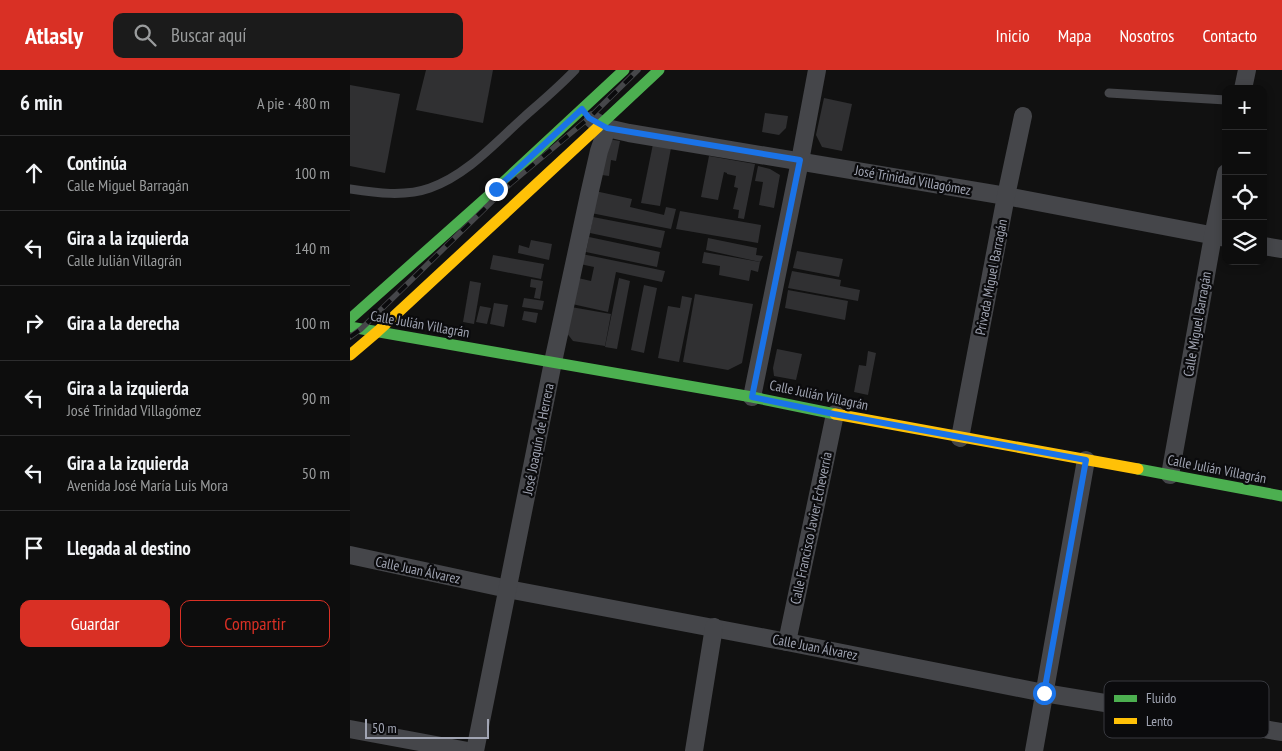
<!DOCTYPE html>
<html lang="es">
<head>
<meta charset="utf-8">
<style>
  :root { --surface:#0d0d0d; --page:#1b1b1b; --text:#f1f3f6; --muted:#9a9c9d; --line:#2d2d2e; --accent:#d93025 }
  body { margin:0; font-family:"PT Sans Narrow",sans-serif; background:var(--page); color:var(--text) }
  .controls { position:absolute; right:15px; top:15px; display:grid; overflow:hidden; border-radius:10px; box-shadow:0 2px 8px #0003 }
  .controls button { width:45px; height:45px; display:grid; place-items:center; padding:0; border:0; border-bottom:1px solid var(--line); background:var(--surface); color:var(--text); font:25px sans-serif }
  .scale { position:absolute; left:15px; bottom:12px; width:124px; box-sizing:border-box; padding-left:5px; border:2px solid #a1a5b3; border-top:0; font-size:14px; line-height:18px; white-space:nowrap; color:#a1a5b3; -webkit-text-stroke:4px #0b0b0d; paint-order:stroke }
  .stop { position:absolute; width:15px; height:15px; margin:-11px; border:4px solid #1a73e8; border-radius:50%; background:#fff }
  .stop.end { background:#1a73e8; border-color:#fff; box-shadow:0 1px 5px #0008 }
  .list { margin:0; padding:0; list-style:none }
  h2 { display:flex; justify-content:space-between; align-items:center; height:65px; margin:0; padding:0 20px; font-size:21px }
  h2 small { font-size:16px; font-weight:400; color:var(--muted) }
  .list li { display:grid; grid-template-columns:32px 1fr auto; gap:15px; align-items:center; box-sizing:border-box; height:75px; padding:0 20px; border-top:1px solid var(--line) }
  .list b { display:block; font-size:19px; white-space:nowrap }
  .list p { margin:0; font-size:16px; white-space:nowrap; color:var(--muted) }
  .list em { font-size:16px; font-style:normal; color:var(--muted) }
  .actions { display:flex; gap:10px; padding:15px 20px }
  .actions a { flex:1; padding:11px 0; border:1px solid var(--accent); border-radius:10px; text-align:center; font-size:18px; color:var(--accent) }
  .actions .main { background:var(--accent); color:#fff }
  .icon { flex:none; width:28px; height:28px; fill:none; stroke:currentColor; stroke-width:2; stroke-linecap:round; stroke-linejoin:round }
  .map { position:relative; flex:none; width:932px; height:681px; overflow:hidden }
  header { display:flex; align-items:center; gap:30px; box-sizing:border-box; height:70px; padding:0 25px; background:var(--accent); color:#fff }
  header strong { font-size:24px }
  nav { display:flex; gap:28px; margin-inline-start:auto; font-size:18px }
  .search { width:350px; height:45px; background:var(--page); display:flex; align-items:center; gap:12px; box-sizing:border-box; padding:0 18px; border-radius:10px; color:var(--muted); font-size:19px }
  main { display:flex }
  aside { flex:1; background:var(--surface) }
  .map>svg:first-child { display:block }
  .building { fill:#303032 }
  .lines { fill:none; stroke-linecap:round; stroke-linejoin:round }
  .lane { stroke:#45464a; stroke-width:9 }
  .street { stroke:#45464a; stroke-width:18 }
  .fast { stroke:#4caf50; stroke-width:11 }
  .slow { stroke:#ffc107; stroke-width:11 }
  .rail-casing { stroke:#46474a; stroke-width:5.5 }
  .rail { stroke:#0b0b0d; stroke-width:4; stroke-dasharray:11; stroke-linecap:butt }
  .route { stroke:#1a73e8; stroke-width:6 }
  .labels { text-anchor:middle; stroke-width:4.5; stroke-linejoin:round; paint-order:stroke }
  .street-label { font-size:14px; fill:#a1a5b3; stroke:#0b0b0d }
  .key { fill:#0b0b0d; stroke:#38393f; stroke-width:1 }
  .key-label { font-size:14px; fill:#a1a5b3 }
</style>
</head>
<body>
<header>
<strong>Atlasly</strong>
<div class="search"><svg class="icon" aria-label="search" viewBox="0 0 24 24"><circle cx="10" cy="10" r="6"/><path d="M15 15l6 6"/></svg>Buscar aquí</div>
<nav><a>Inicio</a><a>Mapa</a><a>Nosotros</a><a>Contacto</a></nav>
</header>
<main>
<aside>
<h2>6 min<small>A pie · 480 m</small></h2>
<ul class="list">
<li><svg class="icon" aria-label="ahead" viewBox="0 0 24 24"><path d="M12 20V5M6 11l6-6 6 6"/></svg><div><b>Continúa</b><p>Calle Miguel Barragán</p></div><em>100 m</em></li>
<li><svg class="icon" aria-label="left" viewBox="0 0 24 24"><path d="M17 20v-9H6M10 6l-5 5 5 5"/></svg><div><b>Gira a la izquierda</b><p>Calle Julián Villagrán</p></div><em>140 m</em></li>
<li><svg class="icon" aria-label="right" viewBox="0 0 24 24"><path d="M7 20v-9h11M14 6l5 5-5 5"/></svg><div><b>Gira a la derecha</b></div><em>100 m</em></li>
<li><svg class="icon" aria-label="left" viewBox="0 0 24 24"><path d="M17 20v-9H6M10 6l-5 5 5 5"/></svg><div><b>Gira a la izquierda</b><p>José Trinidad Villagómez</p></div><em>90 m</em></li>
<li><svg class="icon" aria-label="left" viewBox="0 0 24 24"><path d="M17 20v-9H6M10 6l-5 5 5 5"/></svg><div><b>Gira a la izquierda</b><p>Avenida José María Luis Mora</p></div><em>50 m</em></li>
<li><svg class="icon" aria-label="arrive" viewBox="0 0 24 24"><path d="M6 21V4h12l-3 4 3 4H6"/></svg><div><b>Llegada al destino</b></div></li>
</ul>
<div class="actions"><a class="main">Guardar</a><a>Compartir</a></div>
</aside>
<div class="map">
<svg width="932" height="681" viewBox="0 0 932 681">
  <rect width="100%" height="100%" fill="#111"/>
  <g class="building">
    <polygon points="76,0 143,0 133,53 66,40"/>
    <polygon points="0,15 50,24 35,103 0,96"/>
    <polygon points="474,28 502,34 492,81 472,77 466,65"/>
    <polygon points="415,43 438,46 436,58 429,65 412,62"/>
    <polygon points="258,69 270,71 266,91 261,90 259,106 252,105"/>
    <polygon points="303,74 321,78 310,136 291,133"/>
    <polygon points="359,86 405,94 394,149 388,148 389,140 383,139 388,118 384,117 386,106 377,104 377,103 374,102 368,130 351,127"/>
    <polygon points="408,96 420,99 430,105 424,138 409,135 413,112 405,111"/>
    <polygon points="245,121 282,129 280,137 314,145 316,137 326,139 321,159 241,143"/>
    <polygon points="330,141 411,155 408,173 326,159"/>
    <polygon points="243,147 315,161 311,178 240,163"/>
    <polygon points="239,167 310,182 307,197 236,182"/>
    <polygon points="358,168 407,178 406,185 413,186 410,192 356,180"/>
    <polygon points="181,170 202,174 199,190 168,183 169,175 179,178"/>
    <polygon points="447,181 493,189 489,207 443,198"/>
    <polygon points="354,182 410,192 408,202 401,200 399,211 369,205 370,196 352,193"/>
    <polygon points="232,184 315,201 312,212 266,202 258,242 222,234 228,208 241,211 244,197 230,194"/>
    <polygon points="143,185 194,194 191,209 140,199"/>
    <polygon points="442,201 491,210 490,216 510,220 508,231 438,218"/>
    <polygon points="269,208 280,211 267,279 255,277"/>
    <polygon points="181,209 193,211 190,229 184,228 186,218 180,217"/>
    <polygon points="120,211 131,213 124,254 113,252"/>
    <polygon points="294,215 307,218 294,283 281,280"/>
    <polygon points="438,220 498,231 495,250 435,238"/>
    <polygon points="345,224 403,234 392,293 378,300 333,292"/>
    <polygon points="332,226 342,228 329,292 308,288 318,236 330,238"/>
    <polygon points="174,228 194,231 192,240 172,237"/>
    <polygon points="144,233 158,235 154,257 140,254"/>
    <polygon points="130,236 141,238 137,254 126,252"/>
    <polygon points="221,237 261,244 255,276 223,271 216,262"/>
    <polygon points="174,241 188,243 186,253 172,250"/>
    <polygon points="427,279 452,284 446,310 424,306 423,298"/>
    <polygon points="518,281 526,283 518,325 504,322 509,295 516,296"/>
  </g>
  <g class="lines">
    <g class="lane">
      <polyline points="759,23 876,30"/>
      <path d="M0,119C26,123 55,127 80,118C117,105 145,73 174,47C191,32 209,17 225,0"/>
    </g>
    <g class="street">
      <polyline points="893,19 897,0"/>
      <polyline points="243,50 257,58 279,63 656,126 876,168"/>
      <polyline points="913,176 932,179"/>
      <polyline points="402,327 450,91 467,0"/>
      <polyline points="610,368 656,126 673,46"/>
      <polyline points="820,405 863,166 876,103"/>
      <polyline points="0,485 158,519 437,572 694,623 932,662"/>
      <polyline points="437,572 485,344"/>
      <polyline points="0,659 118,681"/>
      <polyline points="125,681 203,292 239,125 249,81 257,58"/>
      <polyline points="344,681 364,557"/>
      <polyline points="684,681 736,390"/>
    </g>
    <g class="fast">
      <polyline points="248,57 309,0"/>
      <polyline points="0,249 146,119 274,0"/>
      <polyline points="0,257 402,327 485,344"/>
      <polyline points="788,399 932,426"/>
    </g>
    <g class="slow">
      <polyline points="0,285 27,262 248,57"/>
      <polyline points="485,344 788,399"/>
    </g>
    <g class="rail-casing">
      <polyline id="rail" points="0,267 11,259 160,114 239,48 288,0"/>
    </g>
    <use href="#rail" class="rail"/>
  </g>
  <g class="lines">
    <polyline class="route" points="146,119 232,39 239,48 257,58 450,90 402,327 484,344 736,390 694,623"/>
  </g>
  <g class="labels">
    <g class="street-label">
      <text transform="translate(563 110) rotate(10)" y="5">José Trinidad Villagómez</text>
      <text transform="translate(641 207) rotate(-79)" y="5">Privada Miguel Barragán</text>
      <text transform="translate(70 254) rotate(10)" y="5">Calle Julián Villagrán</text>
      <text transform="translate(847 254) rotate(-80)" y="5">Calle Miguel Barragán</text>
      <text transform="translate(469 325) rotate(12)" y="5">Calle Julián Villagrán</text>
      <text transform="translate(188 369) rotate(-79)" y="5">José Joaquín de Herrera</text>
      <text transform="translate(867 399) rotate(11)" y="5">Calle Julián Villagrán</text>
      <text transform="translate(461 458) rotate(-78)" y="5">Calle Francisco Javier Echeverría</text>
      <text transform="translate(68 500) rotate(12)" y="5">Calle Juan Álvarez</text>
      <text transform="translate(465 577) rotate(11)" y="5">Calle Juan Álvarez</text>
    </g>
  </g>
  <rect x="754" y="611" width="165" height="57" rx="8" class="key"/>
  <rect x="764" y="625" width="23" height="7" fill="#4caf50"/>
  <rect x="764" y="648" width="23" height="6" fill="#ffc107"/>
  <g class="key-label">
    <text x="796" y="633">Fluido</text>
    <text x="796" y="656">Lento</text>
  </g>
</svg>
<div class="controls">
<button>+</button>
<button>−</button>
<button><svg class="icon" aria-label="locate" viewBox="0 0 24 24"><circle cx="12" cy="12" r="6"/><path d="M12 2v4M12 18v4M2 12h4M18 12h4"/></svg></button>
<button><svg class="icon" aria-label="layers" viewBox="0 0 24 24"><path d="M12 4l9 5-9 5-9-5zM3 14l9 5 9-5"/></svg></button>
</div>
<div class="scale">50 m</div>
<div class="stop" style="left:694px;top:623px"></div>
<div class="stop end" style="left:146px;top:119px"></div>
</div>
</main>
</body>
</html>
